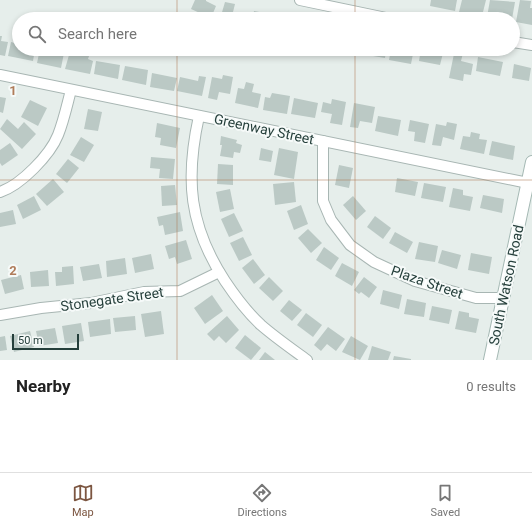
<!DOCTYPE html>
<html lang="en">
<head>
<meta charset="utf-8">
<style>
  :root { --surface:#fff; --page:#f2f2f2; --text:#222; --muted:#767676; --line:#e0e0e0; --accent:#7c5641 }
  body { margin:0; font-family:Roboto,sans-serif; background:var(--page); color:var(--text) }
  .scale { position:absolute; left:12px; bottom:10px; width:67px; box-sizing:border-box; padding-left:4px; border:2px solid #253f3b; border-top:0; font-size:11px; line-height:14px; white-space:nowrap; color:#253f3b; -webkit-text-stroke:3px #f6faf9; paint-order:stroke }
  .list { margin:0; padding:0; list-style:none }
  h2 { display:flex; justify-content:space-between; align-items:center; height:52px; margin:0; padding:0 16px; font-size:17px }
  h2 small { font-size:13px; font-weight:400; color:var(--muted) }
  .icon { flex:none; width:22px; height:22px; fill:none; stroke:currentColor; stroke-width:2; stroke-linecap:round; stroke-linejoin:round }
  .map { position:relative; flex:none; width:532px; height:360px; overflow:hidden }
  .search { position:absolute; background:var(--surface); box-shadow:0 2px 6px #0003; left:12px; right:12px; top:12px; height:44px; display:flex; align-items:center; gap:10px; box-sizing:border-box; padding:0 14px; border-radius:22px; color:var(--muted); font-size:15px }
  .sheet { height:112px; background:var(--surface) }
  nav { display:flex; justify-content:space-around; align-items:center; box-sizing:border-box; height:56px; border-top:1px solid var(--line); background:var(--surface); font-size:11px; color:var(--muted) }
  nav a { display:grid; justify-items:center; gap:2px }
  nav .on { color:var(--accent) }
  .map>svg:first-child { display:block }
  .building { fill:#bbc9c5 }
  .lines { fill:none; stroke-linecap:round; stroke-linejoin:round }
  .street-casing { stroke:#a8b6b3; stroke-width:12 }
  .secondary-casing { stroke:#a5b9b4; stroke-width:14 }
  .street { stroke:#fff; stroke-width:10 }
  .secondary { stroke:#fff; stroke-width:12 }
  .grid { fill:none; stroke:#b07c5a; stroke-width:1; stroke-opacity:0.55 }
  .labels { text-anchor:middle; stroke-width:4; stroke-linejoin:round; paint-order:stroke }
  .street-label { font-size:14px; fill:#253f3b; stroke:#f6faf9 }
  .grid-label { font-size:13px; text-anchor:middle; font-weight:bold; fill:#b07c5a; stroke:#f6faf9; stroke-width:4; stroke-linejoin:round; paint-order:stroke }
</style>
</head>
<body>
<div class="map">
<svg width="532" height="360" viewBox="0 0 532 360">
  <rect width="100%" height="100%" fill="#e6eeeb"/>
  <g class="building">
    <polygon points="195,0 206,0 206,1 216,6 211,18 191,9"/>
    <polygon points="431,0 457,0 455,11 430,6"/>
    <polygon points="462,0 486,0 482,16 466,13 465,18 458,16"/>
    <polygon points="490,0 515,2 512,19 487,17"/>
    <polygon points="520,0 531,1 530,8 532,8 532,25 516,22"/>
    <polygon points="225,2 235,4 233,12 245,16 244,19 220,19"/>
    <polygon points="254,11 276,15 275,19 252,19"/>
    <polygon points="0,36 2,36 1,41 8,42 5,56 0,55"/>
    <polygon points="11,42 19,44 19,49 35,49 33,61 8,56"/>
    <polygon points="40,49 50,49 50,50 64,53 61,68 37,63"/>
    <polygon points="362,49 386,49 385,58 361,54"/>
    <polygon points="391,49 414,49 411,64 389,60"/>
    <polygon points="421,49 444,49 440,65 419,61"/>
    <polygon points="455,49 464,49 461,61 473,64 471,75 464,74 463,81 449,78"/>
    <polygon points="75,50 90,53 88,59 93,61 90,74 65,69 69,55 73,56"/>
    <polygon points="478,57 503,62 500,76 476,71"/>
    <polygon points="96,61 120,65 118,79 94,74"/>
    <polygon points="514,64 531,68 529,81 512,78"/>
    <polygon points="125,66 148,70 146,85 122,80"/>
    <polygon points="152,73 177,78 174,91 150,87"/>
    <polygon points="223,75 233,77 230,94 219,92 217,100 208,98 212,77 222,79"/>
    <polygon points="199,76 206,77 202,96 177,91 180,77 198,81"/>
    <polygon points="246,82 254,84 252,92 261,94 258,108 235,103 238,88 244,89"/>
    <polygon points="272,93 290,96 287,114 263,110 265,97 270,98"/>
    <polygon points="0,97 6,98 3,113 0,112"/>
    <polygon points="294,98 318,103 315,118 291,114"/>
    <polygon points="332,99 346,102 342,125 330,123 332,114 321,112 323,102 331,104"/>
    <polygon points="30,100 47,108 38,126 21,117"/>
    <polygon points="354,103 375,107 372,123 360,121 358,128 350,127"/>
    <polygon points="88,109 102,112 98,131 84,129"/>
    <polygon points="378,116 401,120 398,136 375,131"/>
    <polygon points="7,119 18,129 24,122 36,134 22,149 0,129"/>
    <polygon points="410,120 429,124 425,143 414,141 415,132 408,131"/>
    <polygon points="447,122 457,124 454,140 443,137 441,146 432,145 436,124 446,126"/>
    <polygon points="157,123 180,128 176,148 160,145 161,138 155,137"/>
    <polygon points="471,132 480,134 479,139 487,140 484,154 460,149 463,136 470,137"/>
    <polygon points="221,136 237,140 236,143 242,145 240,153 234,152 233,158 220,156 222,145 220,145"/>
    <polygon points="81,137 94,145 84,162 70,155"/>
    <polygon points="492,141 515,146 513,160 489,155"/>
    <polygon points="10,143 18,155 2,166 0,163 0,150"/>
    <polygon points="261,148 273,151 271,162 259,160"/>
    <polygon points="279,148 298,152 294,179 274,175"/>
    <polygon points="151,157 175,159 173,179 159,178 160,169 150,168"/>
    <polygon points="68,159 79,168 67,183 56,174"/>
    <polygon points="218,164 233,165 233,185 217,184"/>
    <polygon points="339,165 353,168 349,188 335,185"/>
    <polygon points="397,178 418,182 415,196 395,192"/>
    <polygon points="53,179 64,192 47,206 36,194"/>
    <polygon points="294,182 296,202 275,205 273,184"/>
    <polygon points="424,183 446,187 443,202 421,198"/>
    <polygon points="175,185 177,205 162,206 161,186"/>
    <polygon points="453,188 463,190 463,195 473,197 470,211 449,207"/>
    <polygon points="230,189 234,209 220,212 216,192"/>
    <polygon points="483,195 504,199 502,213 480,208"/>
    <polygon points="34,196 41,210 23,219 17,205"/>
    <polygon points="353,196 366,211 356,220 343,205"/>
    <polygon points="301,205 308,224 294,230 287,211"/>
    <polygon points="13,210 16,224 0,227 0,213"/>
    <polygon points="180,212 183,231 165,235 163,225 159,226 157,217"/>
    <polygon points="234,213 243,231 229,237 221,219"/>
    <polygon points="375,216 391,228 383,239 367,227"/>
    <polygon points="308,229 322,243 311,253 298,238"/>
    <polygon points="395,232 413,242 407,253 389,243"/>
    <polygon points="243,237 252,255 239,261 230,243"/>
    <polygon points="186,240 192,259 177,264 175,257 169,259 165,246"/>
    <polygon points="419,242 438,246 435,262 415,259"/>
    <polygon points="324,247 339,258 331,270 316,260"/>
    <polygon points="442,250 461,255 457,269 438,263"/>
    <polygon points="471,253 492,257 489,274 468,270"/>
    <polygon points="151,254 154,269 135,273 132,258"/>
    <polygon points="125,258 127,274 107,277 106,261"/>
    <polygon points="253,259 265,275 254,284 242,268"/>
    <polygon points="342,263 359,272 352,286 335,276"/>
    <polygon points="99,264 102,278 83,281 80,267"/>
    <polygon points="73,266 74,284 56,286 55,272 62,272 62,267"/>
    <polygon points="48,270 49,286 31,287 30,272"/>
    <polygon points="21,275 24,289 5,294 1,280"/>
    <polygon points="269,277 283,291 273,301 259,288"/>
    <polygon points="364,277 377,287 369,298 361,292 359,294 354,290"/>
    <polygon points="383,290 402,295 399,309 380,304"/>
    <polygon points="212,295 223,311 205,324 194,308"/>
    <polygon points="407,299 426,303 424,317 404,314"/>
    <polygon points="289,300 302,310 292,321 280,311"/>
    <polygon points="432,306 452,310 449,324 429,320"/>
    <polygon points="161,311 164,334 145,337 141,314"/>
    <polygon points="459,311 469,313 469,317 479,319 476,333 455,329"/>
    <polygon points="306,313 322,325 313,337 297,325"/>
    <polygon points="135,316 136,330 115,332 113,318"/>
    <polygon points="227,316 239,330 226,343 219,336 214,341 207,334"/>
    <polygon points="110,319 111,334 90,337 88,322"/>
    <polygon points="81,323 84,341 65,344 62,326"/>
    <polygon points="328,327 345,339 336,351 327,344 321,351 314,345"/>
    <polygon points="55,328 58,343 39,346 36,331"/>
    <polygon points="30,331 34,347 14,352 10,336"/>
    <polygon points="245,335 261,348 251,360 235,348"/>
    <polygon points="5,336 7,350 0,351 0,337"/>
    <polygon points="351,336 368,346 360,360 342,352"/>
    <polygon points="372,346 391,352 388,360 368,360"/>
    <polygon points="265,352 275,360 259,360"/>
    <polygon points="394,356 411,359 411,360 393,360"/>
  </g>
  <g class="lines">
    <g class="street-casing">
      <g id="street">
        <polyline points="300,0 391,19"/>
        <polyline points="513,42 532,45"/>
        <polyline points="0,75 528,183"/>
        <path d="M199,116C185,179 189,226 225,281C235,296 248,313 261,325C276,338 292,349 307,360"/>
        <polyline points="323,141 323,201 331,220 350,245 374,262 415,281 476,298 503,298"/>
        <path d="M0,192C21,185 50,155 58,135C64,120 67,105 71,90"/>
        <polyline points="0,315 41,308 91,303 144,292 180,291 219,272"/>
      </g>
    </g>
    <g class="secondary-casing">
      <polyline id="secondary" points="490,360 532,162"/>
    </g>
    <use href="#street" class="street"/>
    <use href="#secondary" class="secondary"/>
  </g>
  <path class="grid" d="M177,0V19M355,0V19M177,49V360M355,49V360M0,180H532"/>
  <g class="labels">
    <g class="street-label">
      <text transform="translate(264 129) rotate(12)" y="5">Greenway Street</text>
      <text transform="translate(427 282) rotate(19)" y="5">Plaza Street</text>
      <text transform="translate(506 285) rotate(-78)" y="5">South Watson Road</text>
      <text transform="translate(112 299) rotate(-8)" y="5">Stonegate Street</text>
    </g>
  </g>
  <g class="grid-label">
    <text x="13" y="95">1</text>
    <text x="13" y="275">2</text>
  </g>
</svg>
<div class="scale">50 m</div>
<div class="search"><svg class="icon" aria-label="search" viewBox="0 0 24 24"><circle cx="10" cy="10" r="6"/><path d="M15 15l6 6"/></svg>Search here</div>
</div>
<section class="sheet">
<h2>Nearby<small>0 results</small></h2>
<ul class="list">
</ul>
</section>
<nav>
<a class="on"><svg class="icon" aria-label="map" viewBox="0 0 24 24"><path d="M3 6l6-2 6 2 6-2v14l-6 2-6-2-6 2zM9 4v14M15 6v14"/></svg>Map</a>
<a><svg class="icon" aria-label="directions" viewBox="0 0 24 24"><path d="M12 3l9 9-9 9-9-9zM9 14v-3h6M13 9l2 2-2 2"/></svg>Directions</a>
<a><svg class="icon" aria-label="saved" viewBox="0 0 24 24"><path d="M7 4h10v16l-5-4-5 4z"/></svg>Saved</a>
</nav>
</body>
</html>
